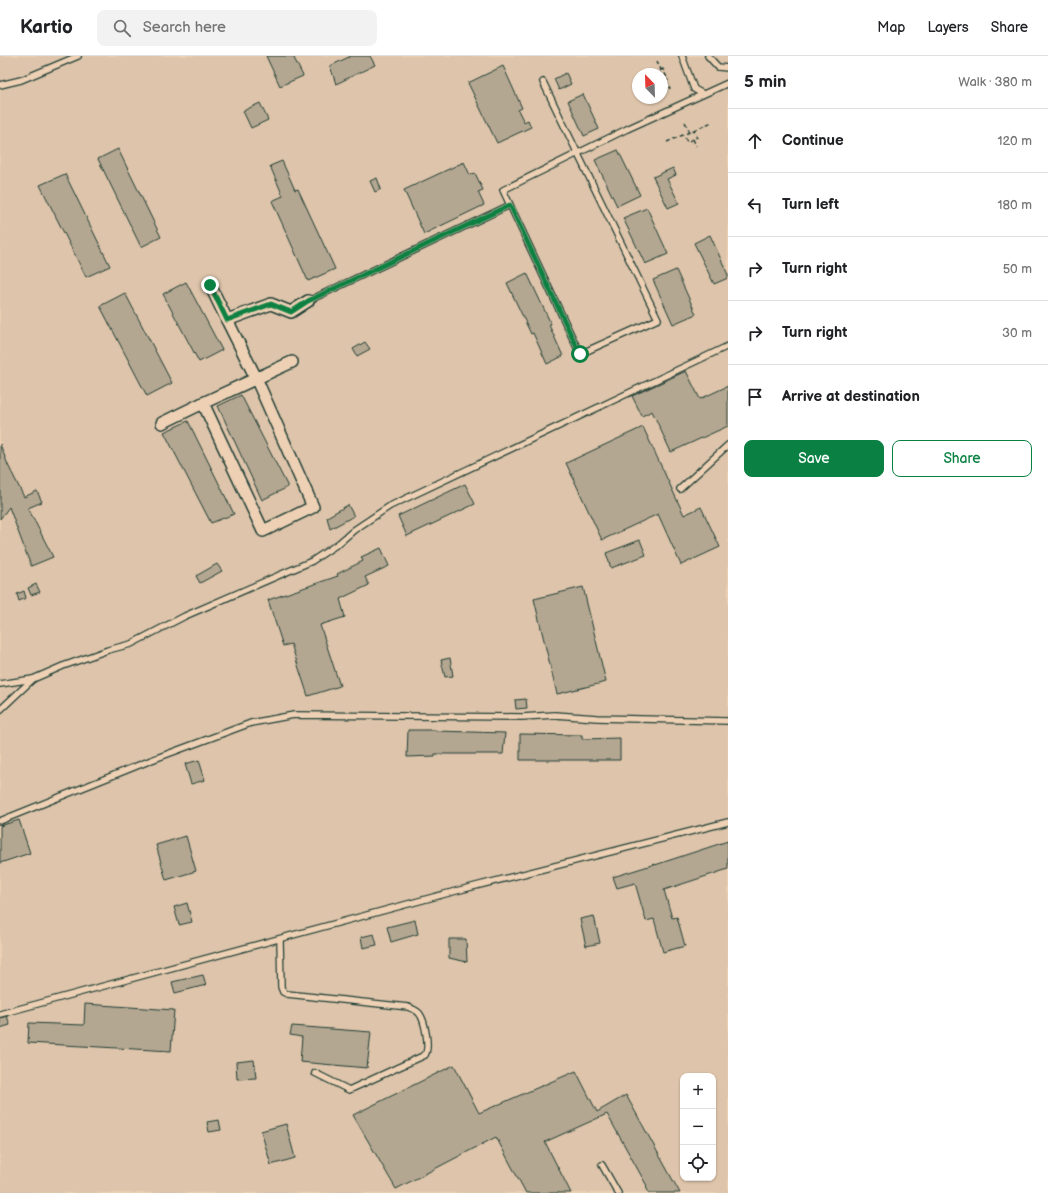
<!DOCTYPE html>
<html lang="en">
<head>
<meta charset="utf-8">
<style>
  :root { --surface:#fff; --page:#f2f2f2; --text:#202124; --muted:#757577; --line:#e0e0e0; --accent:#0b8043 }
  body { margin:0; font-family:"Balsamiq Sans",sans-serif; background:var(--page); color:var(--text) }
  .controls { position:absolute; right:12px; bottom:12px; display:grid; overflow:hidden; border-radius:8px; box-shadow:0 1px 3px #0004 }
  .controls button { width:36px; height:36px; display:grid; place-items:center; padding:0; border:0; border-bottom:1px solid var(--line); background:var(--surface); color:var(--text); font:20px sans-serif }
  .compass { position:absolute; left:632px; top:12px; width:36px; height:36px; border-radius:50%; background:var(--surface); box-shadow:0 1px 3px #0004; rotate:337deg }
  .stop { position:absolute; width:12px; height:12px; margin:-9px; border:3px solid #0b8043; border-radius:50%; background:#fff }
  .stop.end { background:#0b8043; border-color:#fff; box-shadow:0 1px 4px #0008 }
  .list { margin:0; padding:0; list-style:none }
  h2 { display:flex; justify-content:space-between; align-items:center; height:52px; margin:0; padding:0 16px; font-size:17px }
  h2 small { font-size:13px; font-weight:400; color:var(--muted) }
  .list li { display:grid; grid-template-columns:26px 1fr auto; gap:12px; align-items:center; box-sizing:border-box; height:64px; padding:0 16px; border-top:1px solid var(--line) }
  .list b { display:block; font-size:15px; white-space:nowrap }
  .list em { font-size:13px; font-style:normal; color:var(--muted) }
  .actions { display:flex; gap:8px; padding:12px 16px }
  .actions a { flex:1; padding:9px 0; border:1px solid var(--accent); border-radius:8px; text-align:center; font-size:14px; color:var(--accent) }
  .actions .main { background:var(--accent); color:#fff }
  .icon { flex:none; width:22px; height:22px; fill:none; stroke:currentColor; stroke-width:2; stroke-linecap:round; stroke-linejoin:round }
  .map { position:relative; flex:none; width:728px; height:1137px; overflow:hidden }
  header { display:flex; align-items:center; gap:24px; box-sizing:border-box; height:56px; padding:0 20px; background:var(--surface); border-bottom:1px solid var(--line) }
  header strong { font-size:19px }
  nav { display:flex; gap:22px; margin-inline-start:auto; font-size:14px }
  .search { width:280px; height:36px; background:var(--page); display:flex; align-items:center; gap:10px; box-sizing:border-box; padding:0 14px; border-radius:8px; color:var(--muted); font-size:15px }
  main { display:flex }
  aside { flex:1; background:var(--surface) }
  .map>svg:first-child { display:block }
  .built { fill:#ddc4aa; fill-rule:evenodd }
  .building { fill:#b4a791; stroke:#1f3d34 }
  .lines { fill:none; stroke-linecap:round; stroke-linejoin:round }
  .lane-casing { stroke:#1f3d34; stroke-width:8 }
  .street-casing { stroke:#1f3d34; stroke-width:14 }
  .path { stroke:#1f3d34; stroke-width:1.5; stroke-dasharray:4 3; stroke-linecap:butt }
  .lane { stroke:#eed1b5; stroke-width:5.5 }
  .street { stroke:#eed1b5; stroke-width:11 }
  .route { stroke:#0b8043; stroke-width:5 }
</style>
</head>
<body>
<header>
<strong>Kartio</strong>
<div class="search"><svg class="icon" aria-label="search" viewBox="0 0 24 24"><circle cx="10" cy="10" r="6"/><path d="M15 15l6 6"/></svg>Search here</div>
<nav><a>Map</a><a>Layers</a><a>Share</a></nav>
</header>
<main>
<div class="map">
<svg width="728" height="1137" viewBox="0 0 728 1137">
  <rect width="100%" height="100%" fill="#eed1b5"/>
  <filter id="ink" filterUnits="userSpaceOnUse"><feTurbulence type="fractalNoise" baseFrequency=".025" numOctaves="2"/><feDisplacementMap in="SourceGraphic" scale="8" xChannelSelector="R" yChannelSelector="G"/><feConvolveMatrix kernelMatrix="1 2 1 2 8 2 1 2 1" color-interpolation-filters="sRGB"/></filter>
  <g filter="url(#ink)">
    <path class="built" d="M0,0H728V1137H0ZM638,18H662V42H638ZM683,1020H713V1122H683Z"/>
    <g class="building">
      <polygon points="266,0 293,0 303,20 280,30"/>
      <polygon points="351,0 370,0 375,9 336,28 330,10"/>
      <polygon points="503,10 522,52 518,54 524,66 528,64 531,71 497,87 468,27"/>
      <polygon points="566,17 571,28 559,34 554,23"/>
      <polygon points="583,38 599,73 584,80 568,45"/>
      <polygon points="260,47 268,64 251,72 243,55"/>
      <polygon points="118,93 161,181 141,191 98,103"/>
      <polygon points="618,94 640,139 617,150 595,104"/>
      <polygon points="282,105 295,134 298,133 335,213 308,225 272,145 283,140 270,110"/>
      <polygon points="464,106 470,119 475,117 483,134 478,136 484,149 424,178 404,134"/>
      <polygon points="673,112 676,119 667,123 679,147 668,152 653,121"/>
      <polygon points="65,118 110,210 86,221 40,129"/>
      <polygon points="377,122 381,133 375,136 370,125"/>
      <polygon points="647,152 668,198 645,208 623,162"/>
      <polygon points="710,179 728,219 728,222 714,228 694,187"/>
      <polygon points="676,214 696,258 673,268 653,224"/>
      <polygon points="527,217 551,268 549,269 563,300 547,308 533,277 531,278 507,227"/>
      <polygon points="186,226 222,294 199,306 163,238"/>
      <polygon points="125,237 172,327 147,340 100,250"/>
      <polygon points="365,286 370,293 357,300 353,293"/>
      <polygon points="686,315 700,343 728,330 728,370 671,396 652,355 642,360 632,340"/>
      <polygon points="241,339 288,431 262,444 218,350"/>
      <polygon points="188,365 234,458 211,467 164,376"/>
      <polygon points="643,371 684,459 701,451 720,491 681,509 658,458 602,484 566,407"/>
      <polygon points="0,388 8,409 24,441 37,435 42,446 28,452 53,501 31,510 9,451 0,463"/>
      <polygon points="465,428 475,448 407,480 398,460"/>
      <polygon points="348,449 354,460 330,473 327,461"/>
      <polygon points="640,484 646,499 611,512 606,497"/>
      <polygon points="381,492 389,510 365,521 369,529 340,543 345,561 320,569 340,630 308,640 291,588 283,590 268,544 338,520 337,518 363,505 361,501"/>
      <polygon points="217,508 222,515 200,527 196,520"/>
      <polygon points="36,528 40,536 31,539 28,532"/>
      <polygon points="583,531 606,626 557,638 534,543"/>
      <polygon points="24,535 26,542 19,545 17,538"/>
      <polygon points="450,602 453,620 445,621 441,604"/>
      <polygon points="526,643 527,652 516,653 515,644"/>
      <polygon points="408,674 436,674 436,675 505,677 503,698 435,698 435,700 407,701"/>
      <polygon points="520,678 582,679 582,683 620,682 620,704 520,704"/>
      <polygon points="199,704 205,724 191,728 185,708"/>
      <polygon points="19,764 30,797 0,807 0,770"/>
      <polygon points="186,780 196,815 166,824 156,789"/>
      <polygon points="728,785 728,813 664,834 672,862 677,861 685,890 663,896 654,863 646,865 635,827 617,832 613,821 655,808 655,809"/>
      <polygon points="187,847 192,866 179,869 174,851"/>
      <polygon points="594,860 600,887 586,890 580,863"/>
      <polygon points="415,864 418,878 391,886 387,871"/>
      <polygon points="374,878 377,889 363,892 361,881"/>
      <polygon points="449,883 466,883 467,906 449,902"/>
      <polygon points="203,919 206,929 175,937 172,926"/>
      <polygon points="85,948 174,954 171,995 28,987 29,967 84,969"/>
      <polygon points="7,960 10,969 0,972 0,962"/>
      <polygon points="292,970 371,976 367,1012 300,1006 302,981 290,979"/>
      <polygon points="254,1004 256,1022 237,1023 236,1006"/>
      <polygon points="454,1009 479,1057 576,1015 597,1056 626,1039 680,1137 649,1137 646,1131 647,1130 607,1058 545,1086 571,1137 526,1137 496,1081 396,1133 353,1059"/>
      <polygon points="219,1064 221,1074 209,1076 207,1066"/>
      <polygon points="286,1068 295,1102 271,1109 261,1075"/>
    </g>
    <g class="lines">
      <g class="lane-casing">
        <g id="lane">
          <polyline points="682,0 694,33 703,38"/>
          <polyline points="708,0 718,11 728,12"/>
          <polyline points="0,29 21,24 78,0"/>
          <polyline points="510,149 580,298 658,263 543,26"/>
          <polyline points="308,245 510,149 503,134 627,73 728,27"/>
          <polyline points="680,433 728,389"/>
          <polyline points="0,628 33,623"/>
          <polyline points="0,654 33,623 63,610 108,594 131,588 185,560 312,505 339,487 354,474 390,450 728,290"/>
          <polyline points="0,765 154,703 251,667 294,659 522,661 555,659 597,662 728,665"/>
          <path d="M280,884L281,931L283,936L287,938L408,951C411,952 416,954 419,957C425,964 430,991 425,999L349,1034L315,1017"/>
          <polyline points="0,958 456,835 728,766"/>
          <polyline points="602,1109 618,1137"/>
        </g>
      </g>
      <g class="street-casing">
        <g id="street">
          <polyline points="210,229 227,264 271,248 291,256 308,245"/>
          <polyline points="227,264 256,322 313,451 263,475 203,347 292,306"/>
          <polyline points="162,367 203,347"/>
        </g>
      </g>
      <g class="path">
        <polyline points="657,5 661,14 659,15 660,18"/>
        <polyline points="661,14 663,13 668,24 664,26 662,22"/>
        <polyline points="666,25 670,33"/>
        <polyline points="685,66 690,76"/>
        <polyline points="694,74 712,66"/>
        <polyline points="693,83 696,90"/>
        <polyline points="667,86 694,74 697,81 687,86 684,79"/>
      </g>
      <use href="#lane" class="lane"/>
      <use href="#street" class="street"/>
    </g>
  </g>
  <g class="lines" filter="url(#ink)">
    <polyline class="route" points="210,229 227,264 271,248 291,256 308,245 510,149 580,298"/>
  </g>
</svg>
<div class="controls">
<button>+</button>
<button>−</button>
<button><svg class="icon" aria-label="locate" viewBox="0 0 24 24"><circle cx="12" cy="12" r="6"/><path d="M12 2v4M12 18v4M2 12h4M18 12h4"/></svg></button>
</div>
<svg class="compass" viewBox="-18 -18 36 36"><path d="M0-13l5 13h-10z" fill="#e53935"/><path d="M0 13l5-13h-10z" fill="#757577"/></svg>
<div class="stop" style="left:580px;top:298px"></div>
<div class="stop end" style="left:210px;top:229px"></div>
</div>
<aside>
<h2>5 min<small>Walk · 380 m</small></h2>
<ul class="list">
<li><svg class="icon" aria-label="ahead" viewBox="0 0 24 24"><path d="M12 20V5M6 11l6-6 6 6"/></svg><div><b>Continue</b></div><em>120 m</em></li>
<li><svg class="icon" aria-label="left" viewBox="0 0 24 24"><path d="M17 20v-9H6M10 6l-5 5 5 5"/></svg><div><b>Turn left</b></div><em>180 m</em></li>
<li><svg class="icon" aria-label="right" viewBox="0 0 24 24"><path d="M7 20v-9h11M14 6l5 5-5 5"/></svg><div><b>Turn right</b></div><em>50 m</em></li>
<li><svg class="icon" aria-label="right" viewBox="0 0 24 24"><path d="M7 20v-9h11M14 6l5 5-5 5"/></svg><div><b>Turn right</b></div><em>30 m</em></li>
<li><svg class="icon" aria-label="arrive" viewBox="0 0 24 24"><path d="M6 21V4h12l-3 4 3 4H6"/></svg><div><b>Arrive at destination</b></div></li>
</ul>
<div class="actions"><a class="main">Save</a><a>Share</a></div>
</aside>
</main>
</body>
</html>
